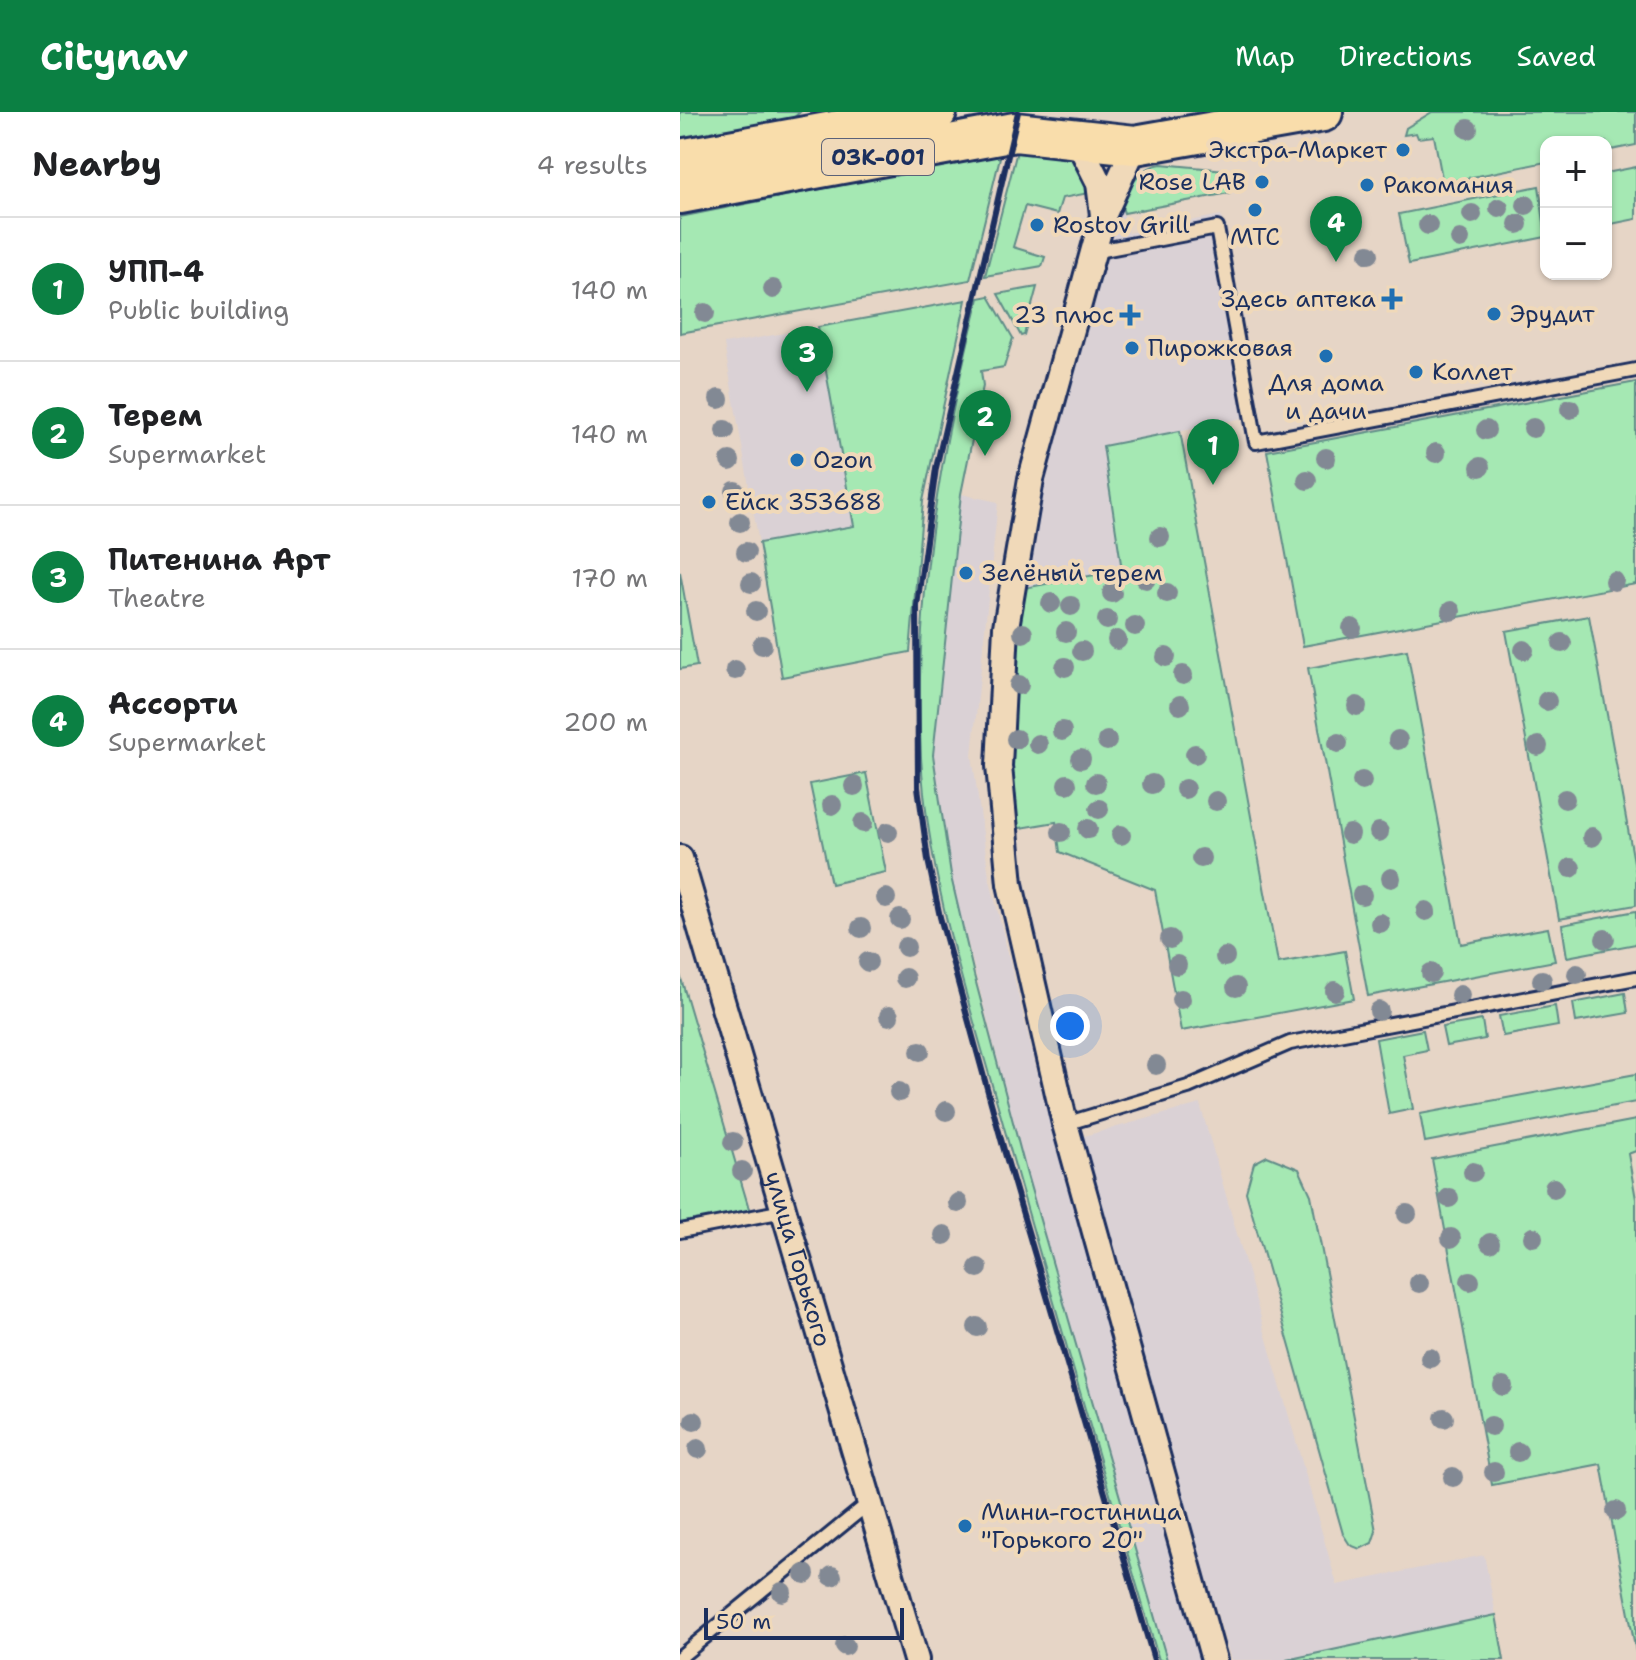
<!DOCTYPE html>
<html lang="en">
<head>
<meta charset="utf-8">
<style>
  :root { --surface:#fff; --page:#f6f6f6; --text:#202124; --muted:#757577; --line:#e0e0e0; --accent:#0b8043 }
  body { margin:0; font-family:"Shantell Sans",sans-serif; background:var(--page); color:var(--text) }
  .controls { position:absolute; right:24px; top:24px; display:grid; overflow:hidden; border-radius:16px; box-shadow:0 2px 6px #0004 }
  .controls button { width:72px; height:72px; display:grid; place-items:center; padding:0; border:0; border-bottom:2px solid var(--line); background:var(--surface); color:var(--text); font:40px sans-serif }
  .scale { position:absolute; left:24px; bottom:20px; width:200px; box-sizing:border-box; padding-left:8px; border:4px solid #1b2f5e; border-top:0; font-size:22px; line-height:28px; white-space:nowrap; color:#1b2f5e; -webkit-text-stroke:6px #f0d9b9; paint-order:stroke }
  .you { position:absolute; left:390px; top:914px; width:28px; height:28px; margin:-20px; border:6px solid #fff; border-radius:50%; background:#1a73e8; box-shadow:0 0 0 12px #1a73e833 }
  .badge { display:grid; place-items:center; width:52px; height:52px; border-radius:50%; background:var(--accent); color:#fff; font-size:26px; font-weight:700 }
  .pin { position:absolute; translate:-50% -66px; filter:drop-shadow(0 2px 4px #0008) }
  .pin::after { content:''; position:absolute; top:42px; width:28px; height:24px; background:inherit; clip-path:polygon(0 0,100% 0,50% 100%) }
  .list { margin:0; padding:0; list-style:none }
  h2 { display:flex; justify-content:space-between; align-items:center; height:104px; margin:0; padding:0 32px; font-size:34px }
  h2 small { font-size:26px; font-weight:400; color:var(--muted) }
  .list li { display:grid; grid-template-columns:52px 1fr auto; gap:24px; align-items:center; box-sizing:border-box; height:144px; padding:0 32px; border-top:2px solid var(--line) }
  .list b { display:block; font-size:30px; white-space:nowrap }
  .list p { margin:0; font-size:26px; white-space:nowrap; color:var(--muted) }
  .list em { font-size:26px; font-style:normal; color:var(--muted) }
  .map { position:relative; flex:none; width:956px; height:1548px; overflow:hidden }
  header { display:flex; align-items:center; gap:48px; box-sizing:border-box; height:112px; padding:0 40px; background:var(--accent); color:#fff }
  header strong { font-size:38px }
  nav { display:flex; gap:44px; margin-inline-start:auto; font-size:28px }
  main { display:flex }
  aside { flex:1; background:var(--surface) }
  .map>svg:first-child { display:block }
  .built { fill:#dad1d5 }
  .green { fill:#a5e8b3; stroke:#608c88; stroke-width:2 }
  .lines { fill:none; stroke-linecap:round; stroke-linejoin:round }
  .lane-casing { stroke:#1b2f5e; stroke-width:18 }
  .street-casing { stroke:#1b2f5e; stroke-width:30 }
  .primary-casing { stroke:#1b2f5e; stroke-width:44 }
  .lane { stroke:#f0d9b9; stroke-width:12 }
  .street { stroke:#f0d9b9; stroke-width:24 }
  .primary { stroke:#f9ddab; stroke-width:38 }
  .rail { stroke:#1b2f5e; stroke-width:6 }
  .tree { fill:#828994 }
  .poi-dot { fill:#1f6fb2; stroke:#f0d9b9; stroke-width:3 }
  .labels { text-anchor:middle; stroke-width:8; stroke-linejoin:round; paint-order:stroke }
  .shield { fill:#f0d9b9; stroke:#5b6279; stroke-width:2 }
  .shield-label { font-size:22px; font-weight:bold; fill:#1b2f5e }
  .poi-label { font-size:24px; fill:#1b2f5e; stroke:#f0d9b9; text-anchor:start }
  .street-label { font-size:24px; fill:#1b2f5e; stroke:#f0d9b9 }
</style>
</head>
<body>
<header>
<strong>Citynav</strong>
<nav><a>Map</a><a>Directions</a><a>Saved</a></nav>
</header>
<main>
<aside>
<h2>Nearby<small>4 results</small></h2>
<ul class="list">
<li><span class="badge">1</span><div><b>УПП-4</b><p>Public building</p></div><em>140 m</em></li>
<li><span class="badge">2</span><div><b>Терем</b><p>Supermarket</p></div><em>140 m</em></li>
<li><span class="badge">3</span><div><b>Питенина Арт</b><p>Theatre</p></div><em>170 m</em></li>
<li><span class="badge">4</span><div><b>Ассорти</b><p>Supermarket</p></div><em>200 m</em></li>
</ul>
</aside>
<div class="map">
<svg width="956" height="1548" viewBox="0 0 956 1548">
  <rect width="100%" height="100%" fill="#e6d5c6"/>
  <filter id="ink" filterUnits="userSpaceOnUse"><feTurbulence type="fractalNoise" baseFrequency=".0125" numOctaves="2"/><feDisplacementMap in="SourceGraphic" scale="16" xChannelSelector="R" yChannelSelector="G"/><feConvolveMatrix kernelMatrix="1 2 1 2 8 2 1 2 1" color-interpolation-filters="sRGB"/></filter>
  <g filter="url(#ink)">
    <g class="built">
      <polygon points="441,92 448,121 541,103 578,303 423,334 442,458 344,476 361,387"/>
      <polygon points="138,215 174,414 79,431 44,232"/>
      <polygon points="281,382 318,390 292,643 309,764 368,1004 526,1548 487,1548 347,1063 272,769 253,643"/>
      <polygon points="520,992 657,1473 804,1443 816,1503 606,1548 551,1548 397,1026"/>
    </g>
    <g class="green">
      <polygon points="0,0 120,0 111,8 0,28"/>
      <polygon points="752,0 956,0 956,33 926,39 926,30 866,30 866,50 763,71 754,24 738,26 736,21 724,23 726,16"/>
      <polygon points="337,39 389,43 408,70 409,81 382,86 377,102 345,94 333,135 365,145 362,154 305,164"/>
      <polygon points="321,41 290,168 0,221 0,105"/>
      <path d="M481,52L545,58L549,81L444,101L441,92C451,74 458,56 481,52Z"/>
      <polygon points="956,55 956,107 926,113 926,61"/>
      <polygon points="859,74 866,125 729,152 719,102"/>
      <polygon points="357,175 344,223 341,224 318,182"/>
      <path d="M309,184L333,226L324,255L301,259L303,274L281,382L253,643L272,769L294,863L347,1063L487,1548H479C425,1366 371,1184 320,1001C287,883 248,768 241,645C233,490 261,335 299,186Z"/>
      <polygon points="286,188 243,389 230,540 102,565 79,431 174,414 138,215"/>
      <polygon points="956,270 956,472 623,534 587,339"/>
      <path d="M500,319L598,851L665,839L674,887L501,919L475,778L380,740L376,710L334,717C322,638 335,555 344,476L442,458L423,334Z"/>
      <polygon points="0,460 17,554 0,557"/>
      <polygon points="909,504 956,761 956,793 879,807 826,519"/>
      <polygon points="727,538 781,832 868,816 875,849 688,884 628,556"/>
      <polygon points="186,661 206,760 151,772 130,672"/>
      <polygon points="956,799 956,832 887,845 882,813"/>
      <polygon points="0,863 70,1100 0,1112"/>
      <polygon points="945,881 948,901 896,910 893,891"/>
      <polygon points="875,894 878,914 823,924 819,904"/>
      <polygon points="802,908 805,927 766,934 762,915"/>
      <polygon points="743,918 747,938 723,943 733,997 709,1002 696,927"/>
      <polygon points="956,962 956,990 745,1030 740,1002"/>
      <polygon points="956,1008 956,1039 948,1042 956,1087 956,1540 921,1352 812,1373 752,1047"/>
      <polygon points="587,1044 619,1057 631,1083 696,1419 692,1431 680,1437 670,1433 663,1422 566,1080 574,1051"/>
      <polygon points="816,1503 824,1548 606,1548"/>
    </g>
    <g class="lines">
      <g class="lane-casing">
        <g id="lane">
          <polyline points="413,140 537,116 576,330 956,258"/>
          <polyline points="385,1012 508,975 610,931 956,866"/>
          <polyline points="0,1119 104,1099"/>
          <polyline points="0,1545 189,1391"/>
        </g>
      </g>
      <g class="street-casing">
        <g id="street">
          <polyline points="397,27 419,71 423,103"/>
          <polyline points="455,33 423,104 351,367 326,515 319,654 330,772 385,1012 534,1548"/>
          <path id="s1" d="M0,746L236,1548"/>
        </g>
      </g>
      <g class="primary-casing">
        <g id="primary">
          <polyline points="0,47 257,0"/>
          <polyline points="0,82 335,20 455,33 643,0"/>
        </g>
      </g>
      <use href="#lane" class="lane"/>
      <use href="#street" class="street"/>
      <use href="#primary" class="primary"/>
      <polyline class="rail" points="338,0 256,356 237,494 238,675 248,748 260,805 324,1038 474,1548"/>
    </g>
    <g class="tree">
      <circle cx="788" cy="17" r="10"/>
      <circle cx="846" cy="93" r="10"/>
      <circle cx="819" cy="96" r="10"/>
      <circle cx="792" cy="102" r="10"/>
      <circle cx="838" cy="112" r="10"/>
      <circle cx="748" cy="113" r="10"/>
      <circle cx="780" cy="127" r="10"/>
      <circle cx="689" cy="142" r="10"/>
      <circle cx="93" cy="177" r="10"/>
      <circle cx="25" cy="201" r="10"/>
      <circle cx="39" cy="287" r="10"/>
      <circle cx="890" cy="297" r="10"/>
      <circle cx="853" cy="316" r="10"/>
      <circle cx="45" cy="318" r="10"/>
      <circle cx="806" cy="318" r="10"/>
      <circle cx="756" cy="341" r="10"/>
      <circle cx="646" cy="346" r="10"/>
      <circle cx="50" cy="349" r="10"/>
      <circle cx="800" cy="355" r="10"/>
      <circle cx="627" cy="368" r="10"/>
      <circle cx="55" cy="379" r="10"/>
      <circle cx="60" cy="410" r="10"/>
      <circle cx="480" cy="425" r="10"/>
      <circle cx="66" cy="440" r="10"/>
      <circle cx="466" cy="467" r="10"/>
      <circle cx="934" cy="469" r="10"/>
      <circle cx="71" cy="471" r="10"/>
      <circle cx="432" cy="481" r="10"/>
      <circle cx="487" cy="481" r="10"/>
      <circle cx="371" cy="491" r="10"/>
      <circle cx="391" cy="494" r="10"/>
      <circle cx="76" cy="499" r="10"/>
      <circle cx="771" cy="499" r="10"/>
      <circle cx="427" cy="508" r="10"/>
      <circle cx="455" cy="514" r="10"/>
      <circle cx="672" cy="516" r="10"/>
      <circle cx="386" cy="520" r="10"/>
      <circle cx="343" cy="521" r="10"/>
      <circle cx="437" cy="528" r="10"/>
      <circle cx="882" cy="531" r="10"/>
      <circle cx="82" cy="533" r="10"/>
      <circle cx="844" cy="538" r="10"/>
      <circle cx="402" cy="539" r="10"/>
      <circle cx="486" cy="545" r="10"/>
      <circle cx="385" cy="555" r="10"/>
      <circle cx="55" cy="558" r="10"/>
      <circle cx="503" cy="563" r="10"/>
      <circle cx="339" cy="573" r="10"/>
      <circle cx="867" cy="589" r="10"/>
      <circle cx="500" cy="593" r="10"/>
      <circle cx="677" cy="594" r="10"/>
      <circle cx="382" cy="619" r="10"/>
      <circle cx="336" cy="627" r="10"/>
      <circle cx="718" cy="628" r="10"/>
      <circle cx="427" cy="629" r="10"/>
      <circle cx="658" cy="631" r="10"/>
      <circle cx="358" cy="632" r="10"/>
      <circle cx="858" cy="634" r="10"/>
      <circle cx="515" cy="642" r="10"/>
      <circle cx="401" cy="647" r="10"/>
      <circle cx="682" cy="669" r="10"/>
      <circle cx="416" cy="671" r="10"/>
      <circle cx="387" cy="672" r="10"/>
      <circle cx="472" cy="672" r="10"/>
      <circle cx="174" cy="674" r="10"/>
      <circle cx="505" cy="677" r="10"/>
      <circle cx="885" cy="687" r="10"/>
      <circle cx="536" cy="689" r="10"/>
      <circle cx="152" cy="693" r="10"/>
      <circle cx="419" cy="697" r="10"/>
      <circle cx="183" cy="711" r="10"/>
      <circle cx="408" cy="717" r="10"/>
      <circle cx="208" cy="720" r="10"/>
      <circle cx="381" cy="720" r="10"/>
      <circle cx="699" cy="720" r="10"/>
      <circle cx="670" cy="722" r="10"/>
      <circle cx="441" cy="723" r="10"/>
      <circle cx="912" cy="725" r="10"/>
      <circle cx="521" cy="746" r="10"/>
      <circle cx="891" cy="756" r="10"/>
      <circle cx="711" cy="766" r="10"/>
      <circle cx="682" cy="783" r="10"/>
      <circle cx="206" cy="786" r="10"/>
      <circle cx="746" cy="799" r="10"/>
      <circle cx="220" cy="807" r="10"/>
      <circle cx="700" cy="811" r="10"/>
      <circle cx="181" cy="816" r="10"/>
      <circle cx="490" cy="827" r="10"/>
      <circle cx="925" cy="827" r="10"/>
      <circle cx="226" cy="835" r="10"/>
      <circle cx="545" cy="845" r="10"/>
      <circle cx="188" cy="850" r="10"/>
      <circle cx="497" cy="853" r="10"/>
      <circle cx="751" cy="861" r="10"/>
      <circle cx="897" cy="862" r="10"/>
      <circle cx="225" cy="866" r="10"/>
      <circle cx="862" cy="868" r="10"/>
      <circle cx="556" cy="875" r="10"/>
      <circle cx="655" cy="879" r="10"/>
      <circle cx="780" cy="883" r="10"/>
      <circle cx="501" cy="887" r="10"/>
      <circle cx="699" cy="899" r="10"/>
      <circle cx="209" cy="904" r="10"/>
      <circle cx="240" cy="939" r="10"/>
      <circle cx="476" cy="953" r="10"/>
      <circle cx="219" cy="980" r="10"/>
      <circle cx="266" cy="999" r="10"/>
      <circle cx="53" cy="1030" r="10"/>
      <circle cx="62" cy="1059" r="10"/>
      <circle cx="793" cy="1060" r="10"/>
      <circle cx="874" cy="1076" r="10"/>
      <circle cx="769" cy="1086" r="10"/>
      <circle cx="278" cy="1091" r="10"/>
      <circle cx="727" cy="1102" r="10"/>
      <circle cx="264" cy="1123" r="10"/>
      <circle cx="853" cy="1125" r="10"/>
      <circle cx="771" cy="1126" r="10"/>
      <circle cx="810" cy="1131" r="10"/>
      <circle cx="298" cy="1156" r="10"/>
      <circle cx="790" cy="1169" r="10"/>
      <circle cx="739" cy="1171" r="10"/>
      <circle cx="297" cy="1215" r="10"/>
      <circle cx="750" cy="1246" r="10"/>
      <circle cx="823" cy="1274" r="10"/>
      <circle cx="764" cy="1306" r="10"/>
      <circle cx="14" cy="1309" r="10"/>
      <circle cx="811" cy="1314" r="10"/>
      <circle cx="18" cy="1337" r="10"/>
      <circle cx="838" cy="1340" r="10"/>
      <circle cx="814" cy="1360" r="10"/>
      <circle cx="773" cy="1365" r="10"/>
      <circle cx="936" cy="1399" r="10"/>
      <circle cx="125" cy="1462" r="10"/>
      <circle cx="152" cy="1464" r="10"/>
      <circle cx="102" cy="1480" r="10"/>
      <circle cx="165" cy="1534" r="10"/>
    </g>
  </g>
  <g class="poi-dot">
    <circle cx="723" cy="38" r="8"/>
    <circle cx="582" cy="70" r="8"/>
    <circle cx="687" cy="73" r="8"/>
    <circle cx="575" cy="98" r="8"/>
    <circle cx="357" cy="113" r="8"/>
    <path d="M708 175h8v8h8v8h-8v8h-8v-8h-8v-8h8z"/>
    <circle cx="814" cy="202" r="8"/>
    <path d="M446 191h8v8h8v8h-8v8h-8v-8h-8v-8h8z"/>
    <circle cx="452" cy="236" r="8"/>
    <circle cx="646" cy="244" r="8"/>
    <circle cx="736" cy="260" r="8"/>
    <circle cx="117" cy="348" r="8"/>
    <circle cx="29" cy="390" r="8"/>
    <circle cx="286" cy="461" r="8"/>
    <circle cx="285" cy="1414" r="8"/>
  </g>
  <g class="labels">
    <rect class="shield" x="142" y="27" width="112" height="36" rx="6"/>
    <g class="shield-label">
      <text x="198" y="53">03К-001</text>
    </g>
    <g class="poi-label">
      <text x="707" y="46" text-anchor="end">Экстра-Маркет</text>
      <text x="566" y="78" text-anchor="end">Rose LAB</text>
      <text x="703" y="81">Ракомания</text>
      <text x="373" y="121">Rostov Grill</text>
      <text x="575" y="133" text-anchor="middle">МТС</text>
      <text x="696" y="195" text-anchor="end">Здесь аптека</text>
      <text x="830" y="210">Эрудит</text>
      <text x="434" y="211" text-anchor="end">23 плюс</text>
      <text x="468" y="244">Пирожковая</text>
      <text x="752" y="268">Коллет</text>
      <text x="646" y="279" text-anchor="middle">Для дома<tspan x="646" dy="28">и дачи</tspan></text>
      <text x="133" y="356">Ozon</text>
      <text x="45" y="398">Ейск 353688</text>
      <text x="302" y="469">Зелёный терем</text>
      <text x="301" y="1408">Мини-гостиница<tspan x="301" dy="28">"Горького 20"</tspan></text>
    </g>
    <g class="street-label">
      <text dy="8" stroke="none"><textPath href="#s1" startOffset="418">улица Горького</textPath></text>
    </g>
  </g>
</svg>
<div class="controls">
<button>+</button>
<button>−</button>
</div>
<div class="scale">50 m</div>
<div class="you"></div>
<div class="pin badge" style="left:533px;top:373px">1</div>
<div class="pin badge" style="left:305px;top:344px">2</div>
<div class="pin badge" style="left:127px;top:280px">3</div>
<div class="pin badge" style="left:656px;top:150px">4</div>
</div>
</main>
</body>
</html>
